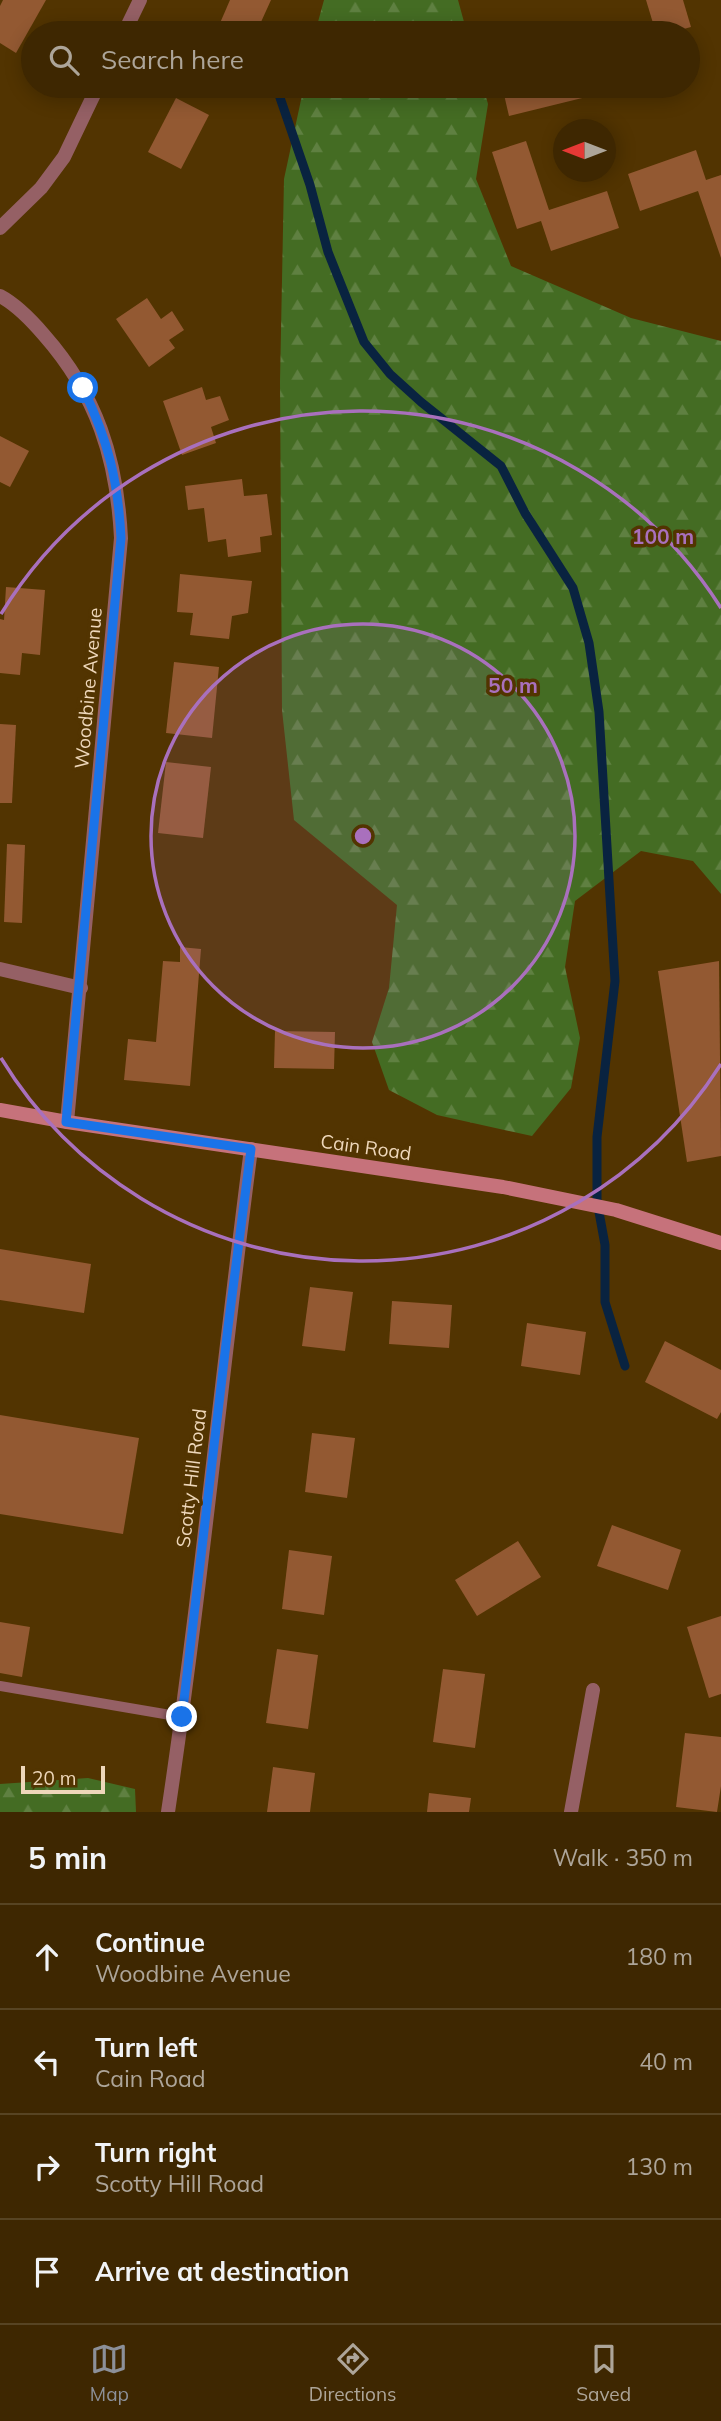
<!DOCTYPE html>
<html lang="en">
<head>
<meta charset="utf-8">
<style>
  :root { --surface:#3e2701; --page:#493310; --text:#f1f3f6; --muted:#ada599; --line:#574423; --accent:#8c9099 }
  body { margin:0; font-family:Mulish,sans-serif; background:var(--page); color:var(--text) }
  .compass { position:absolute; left:553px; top:119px; width:63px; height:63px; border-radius:50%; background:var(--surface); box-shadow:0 4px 18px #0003; rotate:270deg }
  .scale { position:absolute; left:21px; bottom:18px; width:84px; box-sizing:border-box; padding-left:7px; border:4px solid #eed7ba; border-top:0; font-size:19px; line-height:24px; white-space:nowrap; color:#eed7ba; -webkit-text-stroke:5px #523401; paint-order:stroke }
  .stop { position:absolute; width:21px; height:21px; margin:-16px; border:5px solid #1a73e8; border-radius:50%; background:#fff }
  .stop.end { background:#1a73e8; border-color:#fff; box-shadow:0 2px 7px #0008 }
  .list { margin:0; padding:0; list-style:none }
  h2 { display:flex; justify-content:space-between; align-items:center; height:91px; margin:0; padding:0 28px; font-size:30px }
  h2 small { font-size:23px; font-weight:400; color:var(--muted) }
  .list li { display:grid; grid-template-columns:46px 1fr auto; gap:21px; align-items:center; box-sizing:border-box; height:105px; padding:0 28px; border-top:2px solid var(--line) }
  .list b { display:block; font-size:26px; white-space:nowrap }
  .list p { margin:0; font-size:23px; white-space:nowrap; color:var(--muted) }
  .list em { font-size:23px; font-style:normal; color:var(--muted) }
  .icon { flex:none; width:38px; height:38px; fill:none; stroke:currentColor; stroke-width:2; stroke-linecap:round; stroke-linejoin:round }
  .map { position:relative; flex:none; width:721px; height:1812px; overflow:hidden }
  .search { position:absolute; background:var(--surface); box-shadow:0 4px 18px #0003; left:21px; right:21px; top:21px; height:77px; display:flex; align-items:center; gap:18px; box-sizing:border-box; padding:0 24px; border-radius:38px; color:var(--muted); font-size:26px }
  .sheet { height:511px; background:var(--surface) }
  nav { display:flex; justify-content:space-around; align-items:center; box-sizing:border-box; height:98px; border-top:2px solid var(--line); background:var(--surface); font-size:19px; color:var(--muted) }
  nav a { display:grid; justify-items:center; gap:4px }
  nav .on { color:var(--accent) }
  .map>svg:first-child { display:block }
  .forest { fill:url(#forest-firs) }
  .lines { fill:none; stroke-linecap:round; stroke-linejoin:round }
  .stream { stroke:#092340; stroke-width:9 }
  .building { fill:#935932 }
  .lane { stroke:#956065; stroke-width:10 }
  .street { stroke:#956065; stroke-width:14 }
  .secondary { stroke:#c6727b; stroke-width:14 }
  .route { stroke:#1a73e8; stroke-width:9 }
  .ring { fill:none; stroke:#a970bd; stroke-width:3.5 }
  .labels { text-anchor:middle; stroke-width:7; stroke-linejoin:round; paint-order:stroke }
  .street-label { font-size:19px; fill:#eed7ba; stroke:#523401 }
  .centre { fill:#a970bd; stroke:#523401; stroke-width:3.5 }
  .ring-label { font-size:21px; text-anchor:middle; font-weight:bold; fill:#a970bd; stroke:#523401; stroke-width:7; stroke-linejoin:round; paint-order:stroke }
</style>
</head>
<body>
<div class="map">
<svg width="721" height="1812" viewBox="0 0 721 1812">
  <defs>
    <pattern id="forest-firs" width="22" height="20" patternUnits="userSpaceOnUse" patternTransform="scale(1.75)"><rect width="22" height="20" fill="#446c23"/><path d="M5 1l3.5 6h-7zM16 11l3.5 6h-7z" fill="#5f8041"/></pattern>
  </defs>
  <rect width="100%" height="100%" fill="#523401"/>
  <g class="forest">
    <polygon points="324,0 458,0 467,33 315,33"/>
    <polygon points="304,86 483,86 488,104 476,179 511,266 631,318 721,341 721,894 693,861 641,851 575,901 565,967 580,1038 571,1088 532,1136 437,1115 389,1090 372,1042 389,988 397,905 294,820 282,710 280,382 284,179"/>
    <polygon points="88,1778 135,1789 136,1812 0,1812 0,1784"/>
  </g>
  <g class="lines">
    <polyline class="stream" points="276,86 310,185 328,252 364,342 390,374 421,402 501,466 525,513 573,588 589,643 599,712 615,981 597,1137 597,1201 605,1245 605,1302 625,1366"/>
  </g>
  <g class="building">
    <polygon points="3,0 46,0 16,53 0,43 0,6"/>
    <polygon points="230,0 271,0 256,33 224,33 217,30"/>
    <polygon points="646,0 683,0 691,27 669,33 656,33"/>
    <polygon points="502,86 627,86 627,87 509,116"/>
    <polygon points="176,98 209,115 181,169 148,152"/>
    <polygon points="526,141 549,210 607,191 619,228 551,251 541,221 517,229 492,152"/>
    <polygon points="696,150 706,180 721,175 721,258 698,191 640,211 628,174"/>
    <polygon points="147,298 161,319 172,311 184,330 169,340 175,348 149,367 116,319"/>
    <polygon points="202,387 206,400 220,396 229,420 211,427 216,443 182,455 163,401"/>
    <polygon points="0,436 29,451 10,487 0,482"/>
    <polygon points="242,479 244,496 267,494 272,535 260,537 261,552 228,557 226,539 208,542 204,508 188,510 185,486"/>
    <polygon points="180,574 252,581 248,613 232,616 229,639 190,635 193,613 177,612"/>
    <polygon points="6,587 45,590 40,655 22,653 20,675 0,673 0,619 4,620"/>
    <polygon points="174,662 219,667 212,738 166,733"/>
    <polygon points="0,724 16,725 12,803 0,803"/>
    <polygon points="166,762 211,767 203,838 158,833"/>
    <polygon points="7,844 25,845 22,923 4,922"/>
    <polygon points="180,947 201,949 190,1086 124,1080 128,1039 156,1042 163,961 180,962"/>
    <polygon points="719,961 721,1156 687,1162 658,971"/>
    <polygon points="275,1031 335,1032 334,1069 274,1068"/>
    <polygon points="0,1249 91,1264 84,1313 0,1300"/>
    <polygon points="310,1287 353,1292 345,1351 302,1346"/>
    <polygon points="392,1301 452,1305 449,1348 389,1344"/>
    <polygon points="527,1323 586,1332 580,1375 521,1366"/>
    <polygon points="665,1341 721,1370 721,1412 717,1419 645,1382"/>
    <polygon points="0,1415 139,1438 123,1534 0,1514"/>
    <polygon points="312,1433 355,1438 347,1498 305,1492"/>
    <polygon points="612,1525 681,1550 668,1590 597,1566"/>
    <polygon points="518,1541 541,1577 477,1616 455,1580"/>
    <polygon points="289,1550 332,1556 324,1615 282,1609"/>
    <polygon points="721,1616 721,1694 709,1698 687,1627"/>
    <polygon points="0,1622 30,1627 22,1677 0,1673"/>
    <polygon points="277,1649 318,1655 308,1729 266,1723"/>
    <polygon points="443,1669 485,1674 475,1748 433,1742"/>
    <polygon points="685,1733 721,1737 721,1786 717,1812 676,1807"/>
    <polygon points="273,1767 315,1773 310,1812 267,1812"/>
    <polygon points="429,1793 471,1798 469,1812 427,1812"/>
  </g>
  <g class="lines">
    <polyline class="lane" points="0,1686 182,1717"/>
    <g class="street">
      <polyline points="124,33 140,0"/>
      <polyline points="0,228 41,188 64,157 98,86"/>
      <path d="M0,296C17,305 32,321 44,335C97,395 117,459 121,538L67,1122"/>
      <polyline points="0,969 81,988"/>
      <path d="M168,1812C201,1592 222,1370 251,1149"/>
      <polyline points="571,1812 593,1690"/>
    </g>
    <polyline class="secondary" points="0,1110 67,1122 503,1187 616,1210 721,1243"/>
  </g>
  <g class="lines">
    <path class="route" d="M83,388C108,441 118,479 121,538L66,1122L251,1149L228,1327L182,1717"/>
  </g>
  <circle cx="363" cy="836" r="212" fill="#a970bd" fill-opacity=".12"/>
  <g class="ring">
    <circle cx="363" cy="836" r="212"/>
    <path d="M721 1064A424 424 0 0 1 1 1058M1 614A424 424 0 0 1 721 608"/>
  </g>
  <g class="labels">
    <g class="street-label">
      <text transform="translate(88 688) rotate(-85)" y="7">Woodbine Avenue</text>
      <text transform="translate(366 1147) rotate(8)" y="7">Cain Road</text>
      <text transform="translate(191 1478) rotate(-83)" y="7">Scotty Hill Road</text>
    </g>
  </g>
  <circle cx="363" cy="836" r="10" class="centre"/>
  <g class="ring-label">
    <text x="663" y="544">100 m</text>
    <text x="513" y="693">50 m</text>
  </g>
</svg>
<svg class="compass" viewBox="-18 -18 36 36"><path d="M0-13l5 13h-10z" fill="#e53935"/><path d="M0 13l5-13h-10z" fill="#ada599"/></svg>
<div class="scale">20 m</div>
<div class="stop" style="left:83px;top:388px"></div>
<div class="stop end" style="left:182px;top:1717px"></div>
<div class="search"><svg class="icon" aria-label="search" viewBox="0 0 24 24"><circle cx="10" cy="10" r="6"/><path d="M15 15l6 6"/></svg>Search here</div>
</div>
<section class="sheet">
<h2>5 min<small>Walk · 350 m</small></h2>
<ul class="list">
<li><svg class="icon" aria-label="ahead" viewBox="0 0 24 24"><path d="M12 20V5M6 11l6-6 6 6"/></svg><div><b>Continue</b><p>Woodbine Avenue</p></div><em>180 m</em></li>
<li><svg class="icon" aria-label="left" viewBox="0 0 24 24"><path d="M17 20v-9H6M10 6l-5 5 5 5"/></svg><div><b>Turn left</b><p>Cain Road</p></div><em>40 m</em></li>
<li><svg class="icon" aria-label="right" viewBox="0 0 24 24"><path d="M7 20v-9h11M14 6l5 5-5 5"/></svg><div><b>Turn right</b><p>Scotty Hill Road</p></div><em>130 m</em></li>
<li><svg class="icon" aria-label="arrive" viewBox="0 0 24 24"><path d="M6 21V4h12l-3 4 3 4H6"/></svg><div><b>Arrive at destination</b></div></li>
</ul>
</section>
<nav>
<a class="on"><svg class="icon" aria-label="map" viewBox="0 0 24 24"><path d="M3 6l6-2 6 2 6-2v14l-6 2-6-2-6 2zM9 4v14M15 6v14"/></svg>Map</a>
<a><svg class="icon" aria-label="directions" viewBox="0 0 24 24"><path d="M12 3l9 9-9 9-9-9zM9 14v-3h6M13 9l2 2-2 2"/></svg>Directions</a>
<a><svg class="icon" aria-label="saved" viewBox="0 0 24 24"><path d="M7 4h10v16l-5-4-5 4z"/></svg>Saved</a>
</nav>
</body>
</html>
